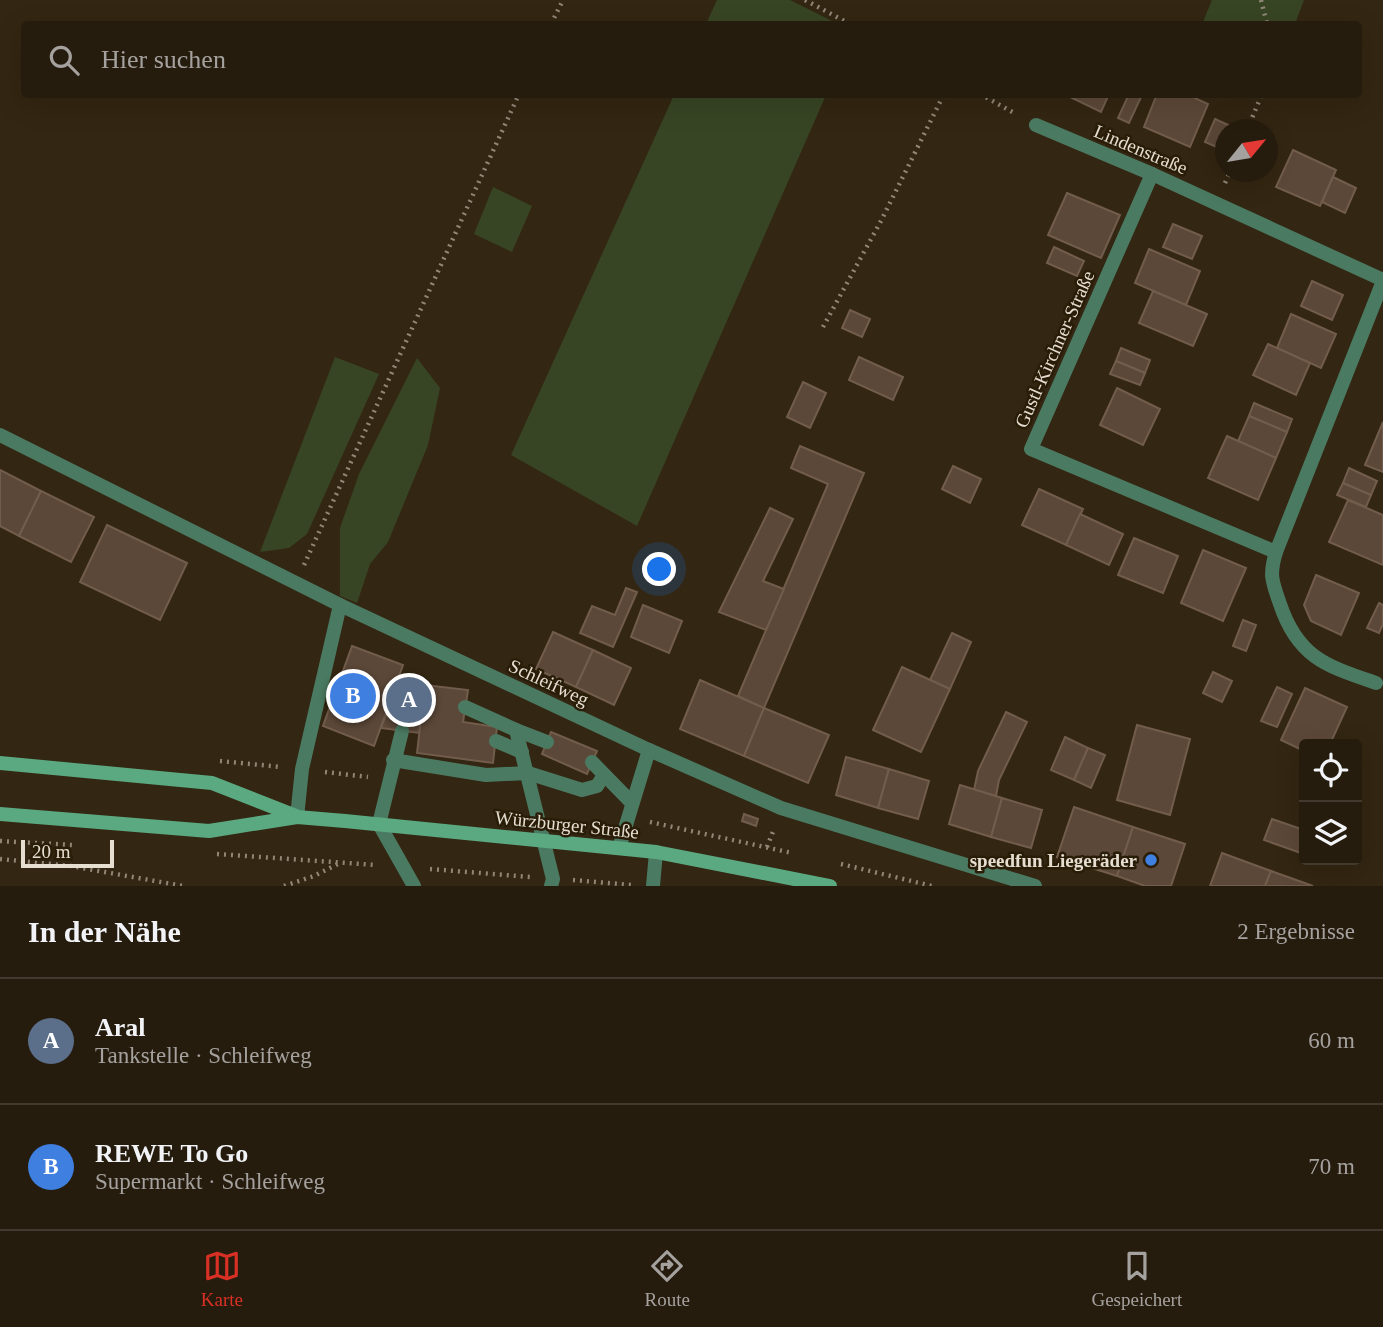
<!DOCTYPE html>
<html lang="de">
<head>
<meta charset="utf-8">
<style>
  :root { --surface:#261c0e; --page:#32291c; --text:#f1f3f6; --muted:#a4a19e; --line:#423a2e; --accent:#d93025 }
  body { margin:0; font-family:"Times New Roman",serif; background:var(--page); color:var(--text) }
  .controls { position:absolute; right:21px; bottom:21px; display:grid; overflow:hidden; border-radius:7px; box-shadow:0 7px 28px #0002 }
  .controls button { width:63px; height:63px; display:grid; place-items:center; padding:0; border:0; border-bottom:2px solid var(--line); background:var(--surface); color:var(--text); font:35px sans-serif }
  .compass { position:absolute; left:1215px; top:119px; width:63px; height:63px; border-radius:50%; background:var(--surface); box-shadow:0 7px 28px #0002; rotate:60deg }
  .scale { position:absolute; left:21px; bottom:18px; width:93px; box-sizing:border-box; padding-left:7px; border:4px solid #e6ded1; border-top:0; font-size:19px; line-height:24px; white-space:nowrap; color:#e6ded1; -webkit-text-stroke:5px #291d08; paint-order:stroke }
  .you { position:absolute; left:660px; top:570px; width:24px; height:24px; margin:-18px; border:5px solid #fff; border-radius:50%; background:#1a73e8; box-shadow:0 0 0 10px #1a73e833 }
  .badge { display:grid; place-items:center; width:46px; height:46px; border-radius:50%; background:var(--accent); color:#fff; font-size:23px; font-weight:700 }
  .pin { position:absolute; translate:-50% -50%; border:4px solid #fff; box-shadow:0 2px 7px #0006 }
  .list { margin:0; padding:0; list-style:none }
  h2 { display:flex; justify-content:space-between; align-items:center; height:91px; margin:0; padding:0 28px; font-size:30px }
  h2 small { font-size:23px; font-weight:400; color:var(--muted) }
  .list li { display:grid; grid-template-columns:46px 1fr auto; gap:21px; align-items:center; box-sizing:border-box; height:126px; padding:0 28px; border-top:2px solid var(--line) }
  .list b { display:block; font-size:26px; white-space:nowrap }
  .list p { margin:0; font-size:23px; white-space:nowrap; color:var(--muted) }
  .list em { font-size:23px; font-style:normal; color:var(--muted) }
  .icon { flex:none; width:38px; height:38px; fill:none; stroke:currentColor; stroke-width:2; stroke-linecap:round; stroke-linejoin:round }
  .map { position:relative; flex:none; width:1383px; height:886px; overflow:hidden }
  .search { position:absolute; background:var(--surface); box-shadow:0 7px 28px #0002; left:21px; right:21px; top:21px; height:77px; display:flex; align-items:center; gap:18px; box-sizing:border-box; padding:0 24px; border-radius:7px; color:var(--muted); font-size:26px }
  .sheet { height:343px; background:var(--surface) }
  nav { display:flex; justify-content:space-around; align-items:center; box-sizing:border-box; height:98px; border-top:2px solid var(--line); background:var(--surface); font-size:19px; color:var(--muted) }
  nav a { display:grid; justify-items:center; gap:4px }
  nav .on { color:var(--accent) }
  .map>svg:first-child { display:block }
  .green { fill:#384524 }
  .building { fill:#5c4838; stroke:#725d4c; stroke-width:2 }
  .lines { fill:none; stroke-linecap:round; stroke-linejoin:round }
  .path { stroke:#918777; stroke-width:4.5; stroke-dasharray:2 5; stroke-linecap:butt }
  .lane { stroke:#4b7a62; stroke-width:14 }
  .street { stroke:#4b7a62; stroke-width:14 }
  .secondary { stroke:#5ba981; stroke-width:14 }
  .shop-dot { fill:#3f7fe0; stroke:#291d08; stroke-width:2.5 }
  .labels { text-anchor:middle; stroke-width:5; stroke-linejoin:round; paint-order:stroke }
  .street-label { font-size:19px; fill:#e6ded1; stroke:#291d08 }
  .poi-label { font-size:19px; font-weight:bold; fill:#e6ded1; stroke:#291d08; text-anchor:end }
</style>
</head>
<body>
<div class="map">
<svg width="1383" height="886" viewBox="0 0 1383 886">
  <rect width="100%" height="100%" fill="#332612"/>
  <g class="green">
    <polygon points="717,0 790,0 838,24 706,24"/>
    <polygon points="1212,0 1304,0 1295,24 1202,24"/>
    <polygon points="674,95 826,95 637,526 511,455"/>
    <polygon points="493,187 532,206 512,252 474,234"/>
    <polygon points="335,357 379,374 307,534 289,548 260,552"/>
    <polygon points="417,358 440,388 428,445 388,542 370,564 357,603 340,596 340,528 359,474"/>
  </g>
  <g class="building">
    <polygon points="1064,94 1109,94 1101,112"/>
    <polygon points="1129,94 1142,95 1129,123 1118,118"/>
    <polygon points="1157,94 1186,94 1208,104 1190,147 1144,127"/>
    <polygon points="1215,119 1239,130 1226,130 1226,151 1205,142"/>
    <polygon points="1293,150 1336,170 1320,206 1276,187"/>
    <polygon points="1333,177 1356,188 1345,213 1322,202"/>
    <polygon points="1067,193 1120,215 1101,258 1048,235"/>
    <polygon points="1173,224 1202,236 1192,259 1163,247"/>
    <polygon points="1054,247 1084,261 1077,276 1047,263"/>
    <polygon points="1149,249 1200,271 1186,305 1135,283"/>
    <polygon points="1312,281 1343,295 1332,320 1301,306"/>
    <polygon points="1153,291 1207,314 1193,346 1139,323"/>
    <polygon points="850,310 870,319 862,337 842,328"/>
    <polygon points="1291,314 1336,334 1321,368 1277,348"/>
    <polygon points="1268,344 1310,363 1296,395 1253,375"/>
    <polygon points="1121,348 1150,360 1145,373 1116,361"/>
    <polygon points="859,357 903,377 893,400 849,380"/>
    <polygon points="1116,361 1145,373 1140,385 1110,374"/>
    <polygon points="803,382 826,393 810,428 787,417"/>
    <polygon points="1117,388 1160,409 1143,445 1100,425"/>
    <polygon points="1254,403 1292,419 1287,432 1249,416"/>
    <polygon points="1249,416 1287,432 1276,458 1238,441"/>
    <polygon points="1383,422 1383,472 1365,465"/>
    <polygon points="1227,436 1276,458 1258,500 1208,478"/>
    <polygon points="800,446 864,473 764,708 738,696 828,484 791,468"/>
    <polygon points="953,466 981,479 970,503 942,489"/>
    <polygon points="1349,468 1377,481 1371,495 1343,483"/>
    <polygon points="0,470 41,491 19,536 0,526"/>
    <polygon points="1343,483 1371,495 1366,507 1337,495"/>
    <polygon points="1039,489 1083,509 1066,545 1022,525"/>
    <polygon points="41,491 94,517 71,562 19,536"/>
    <polygon points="1348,500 1383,515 1383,565 1329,542"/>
    <polygon points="770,508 793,519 763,581 784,589 766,630 719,612"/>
    <polygon points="1080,514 1123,534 1109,565 1066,545"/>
    <polygon points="107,525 187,563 160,620 80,582"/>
    <polygon points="1134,538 1178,556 1163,593 1118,575"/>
    <polygon points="1203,550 1246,568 1223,621 1181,603"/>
    <polygon points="1316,575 1359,593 1341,635 1311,621 1304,605"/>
    <polygon points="626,588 637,592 613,647 580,633 592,606 615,615"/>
    <polygon points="1379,603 1383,605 1383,624 1379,633 1367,628"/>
    <polygon points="643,605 682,621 669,653 631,637"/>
    <polygon points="1243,620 1256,625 1246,651 1233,646"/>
    <polygon points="553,632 593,650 576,687 536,669"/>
    <polygon points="952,633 971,642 950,689 930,680"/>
    <polygon points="352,646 403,665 374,746 323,726"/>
    <polygon points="593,650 631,668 614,705 576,687"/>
    <polygon points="902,667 950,689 921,752 873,730"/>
    <polygon points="1213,672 1232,681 1222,702 1203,693"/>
    <polygon points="700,680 764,708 744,756 680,729"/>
    <polygon points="425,685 468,690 463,722 497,727 493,763 417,753"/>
    <polygon points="1277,687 1292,694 1277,727 1261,721"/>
    <polygon points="1305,688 1347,707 1330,744 1304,744 1304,751 1281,740"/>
    <polygon points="389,707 422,710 419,733 381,728"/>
    <polygon points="764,708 829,735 808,783 744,756"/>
    <polygon points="1006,712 1027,722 999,780 996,796 974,790 978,771"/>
    <polygon points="1137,725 1190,739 1170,815 1117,800"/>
    <polygon points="551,732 597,751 587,774 542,754"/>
    <polygon points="1065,737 1088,748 1074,780 1051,770"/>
    <polygon points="1088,748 1105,755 1091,788 1074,780"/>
    <polygon points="846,757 889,769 878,808 836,795"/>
    <polygon points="889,769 929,781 918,819 878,808"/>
    <polygon points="960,785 1002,798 991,837 949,824"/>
    <polygon points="1002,798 1042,810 1031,848 991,837"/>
    <polygon points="1074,807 1133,827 1117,876 1057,857"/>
    <polygon points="744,814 758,819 756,826 742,821"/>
    <polygon points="1272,819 1304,830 1304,854 1264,840"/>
    <polygon points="1133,827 1185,844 1171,886 1145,886 1117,876"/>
    <polygon points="1222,853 1271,871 1265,886 1210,886"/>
    <polygon points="1271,871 1313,886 1265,886"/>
  </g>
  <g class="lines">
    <g class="path">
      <polyline points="805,0 850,24"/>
      <polyline points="1261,0 1267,24"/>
      <polyline points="551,24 563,0"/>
      <polyline points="980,94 1016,114"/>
      <polyline points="1247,130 1262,94"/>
      <polyline points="1225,183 1230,172"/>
      <polyline points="823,327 882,219 944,94"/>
      <polyline points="304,565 519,94"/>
      <polyline points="220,761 281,767"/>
      <polyline points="325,772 368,777"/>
      <polyline points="650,822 792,853"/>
      <polyline points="0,841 72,845"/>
      <polyline points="767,847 774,829"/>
      <polyline points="217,854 376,865"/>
      <polyline points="0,859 71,866 183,886"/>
      <polyline points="841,864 932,886"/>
      <polyline points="430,869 530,877"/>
      <polyline points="573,880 631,885"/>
      <polyline points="284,886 314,876 338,864"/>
    </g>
    <g class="lane">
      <polyline points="465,707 516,730 553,879 551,886"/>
      <polyline points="407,709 413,696 424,692"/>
      <polyline points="516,730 547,742"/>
      <polyline points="402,731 379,824 414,886"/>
      <polyline points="496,741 522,752"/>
      <polyline points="393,760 486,775 528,773 582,790 597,786 604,775"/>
      <polyline points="592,762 631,802"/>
    </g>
    <g class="street">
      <polyline points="1036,125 1152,174 1383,280"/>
      <polyline points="1152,174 1031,449 1276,552 1383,281"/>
      <polyline points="0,435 340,605 649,750 781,808 1035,886"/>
      <path d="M1276,552C1269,575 1272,581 1280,604C1298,658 1327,666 1376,683"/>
      <polyline points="297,817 302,769 340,605"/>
      <polyline points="619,848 649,750"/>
      <polyline points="653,886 656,852"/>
    </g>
    <g class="secondary">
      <polyline points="0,763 212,783 296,816"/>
      <polyline points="0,814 209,831 297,817 345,821 656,852 830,886"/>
    </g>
  </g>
  <circle class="shop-dot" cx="1151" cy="860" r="7"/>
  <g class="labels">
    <g class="street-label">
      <text transform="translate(1141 149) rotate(23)" y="7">Lindenstraße</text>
      <text transform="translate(1054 349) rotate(-66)" y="7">Gustl-Kirchner-Straße</text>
      <text transform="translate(549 682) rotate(25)" y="7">Schleifweg</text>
      <text transform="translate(567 824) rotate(6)" y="7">Würzburger Straße</text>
    </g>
    <g class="poi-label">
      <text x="1137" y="867">speedfun Liegeräder</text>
    </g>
  </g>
</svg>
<div class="controls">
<button><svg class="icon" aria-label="locate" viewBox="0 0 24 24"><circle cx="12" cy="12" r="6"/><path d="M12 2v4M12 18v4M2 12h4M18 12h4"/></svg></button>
<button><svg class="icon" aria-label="layers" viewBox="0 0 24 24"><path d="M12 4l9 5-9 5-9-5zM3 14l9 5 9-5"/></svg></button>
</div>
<svg class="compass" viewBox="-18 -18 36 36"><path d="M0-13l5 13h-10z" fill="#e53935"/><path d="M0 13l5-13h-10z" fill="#a4a19e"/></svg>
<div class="scale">20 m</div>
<div class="you"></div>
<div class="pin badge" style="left:409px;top:700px;background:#5c6f8a">A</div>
<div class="pin badge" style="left:353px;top:696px;background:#3f7fe0">B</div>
<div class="search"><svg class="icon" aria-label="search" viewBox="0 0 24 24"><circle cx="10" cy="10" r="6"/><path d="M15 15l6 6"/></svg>Hier suchen</div>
</div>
<section class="sheet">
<h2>In der Nähe<small>2 Ergebnisse</small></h2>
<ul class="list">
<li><span class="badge" style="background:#5c6f8a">A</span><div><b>Aral</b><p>Tankstelle · Schleifweg</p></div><em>60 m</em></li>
<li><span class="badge" style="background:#3f7fe0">B</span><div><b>REWE To Go</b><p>Supermarkt · Schleifweg</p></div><em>70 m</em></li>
</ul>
</section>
<nav>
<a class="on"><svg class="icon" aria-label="map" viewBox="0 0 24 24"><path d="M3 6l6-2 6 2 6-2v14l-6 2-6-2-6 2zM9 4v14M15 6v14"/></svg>Karte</a>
<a><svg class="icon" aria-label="directions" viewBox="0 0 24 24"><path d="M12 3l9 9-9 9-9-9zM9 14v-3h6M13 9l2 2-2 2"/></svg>Route</a>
<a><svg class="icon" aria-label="saved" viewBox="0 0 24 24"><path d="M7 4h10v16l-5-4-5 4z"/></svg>Gespeichert</a>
</nav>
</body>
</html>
